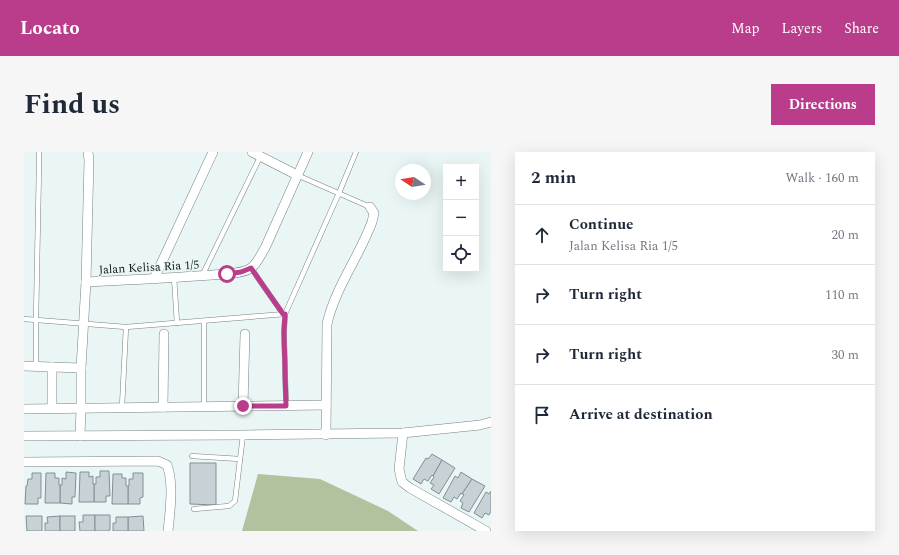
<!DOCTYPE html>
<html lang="en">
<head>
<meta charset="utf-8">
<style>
  :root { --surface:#fff; --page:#f6f6f7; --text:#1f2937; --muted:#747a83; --line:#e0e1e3; --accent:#ba3d8b }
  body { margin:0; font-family:Spectral,serif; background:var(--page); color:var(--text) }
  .controls { position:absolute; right:12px; top:12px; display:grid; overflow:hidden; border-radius:0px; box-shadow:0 4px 16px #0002 }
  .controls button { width:36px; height:36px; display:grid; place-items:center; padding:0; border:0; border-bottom:1px solid var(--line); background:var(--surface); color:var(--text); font:20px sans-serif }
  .compass { position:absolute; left:371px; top:12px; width:36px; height:36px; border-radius:50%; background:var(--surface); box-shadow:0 4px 16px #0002; rotate:282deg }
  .stop { position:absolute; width:12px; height:12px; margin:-9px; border:3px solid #ba3d8b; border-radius:50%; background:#fff }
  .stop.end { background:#ba3d8b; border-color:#fff; box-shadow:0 1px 4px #0008 }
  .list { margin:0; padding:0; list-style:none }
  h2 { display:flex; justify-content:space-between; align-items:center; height:52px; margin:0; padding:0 16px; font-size:17px }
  h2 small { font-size:13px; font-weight:400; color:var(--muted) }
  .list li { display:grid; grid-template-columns:26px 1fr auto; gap:12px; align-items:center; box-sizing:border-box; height:60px; padding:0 16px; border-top:1px solid var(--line) }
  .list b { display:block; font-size:15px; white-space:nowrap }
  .list p { margin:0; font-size:13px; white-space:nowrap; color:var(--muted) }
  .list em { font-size:13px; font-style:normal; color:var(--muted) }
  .icon { flex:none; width:22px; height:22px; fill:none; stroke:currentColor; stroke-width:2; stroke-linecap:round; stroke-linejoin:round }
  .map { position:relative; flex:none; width:467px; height:379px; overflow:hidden; border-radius:0px }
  header { display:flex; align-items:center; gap:24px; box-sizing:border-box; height:56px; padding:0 20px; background:var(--accent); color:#fff }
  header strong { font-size:19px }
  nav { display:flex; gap:22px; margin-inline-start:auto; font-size:14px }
  .intro { display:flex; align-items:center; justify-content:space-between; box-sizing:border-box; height:96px; padding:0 24px }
  h1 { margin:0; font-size:28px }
  .button { padding:10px 18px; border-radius:0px; background:var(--accent); color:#fff; font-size:14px; font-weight:700 }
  main { display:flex; gap:24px; padding:0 24px }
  aside { flex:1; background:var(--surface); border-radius:0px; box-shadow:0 4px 16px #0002 }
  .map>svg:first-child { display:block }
  .forest { fill:#b0c39e }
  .building { fill:#c6d2d6; stroke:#848f93 }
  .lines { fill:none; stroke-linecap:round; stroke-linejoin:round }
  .lane-casing { stroke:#768281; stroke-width:5.5 }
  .street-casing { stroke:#768281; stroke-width:10 }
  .lane { stroke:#fff; stroke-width:4.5 }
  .street { stroke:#fff; stroke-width:9 }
  .route { stroke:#ba3d8b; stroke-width:5 }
  .labels { text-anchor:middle; stroke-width:3; stroke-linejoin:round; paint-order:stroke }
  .street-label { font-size:12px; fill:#161b1b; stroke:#e9f6f5 }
</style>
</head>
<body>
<header>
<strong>Locato</strong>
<nav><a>Map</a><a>Layers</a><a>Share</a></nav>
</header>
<div class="intro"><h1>Find us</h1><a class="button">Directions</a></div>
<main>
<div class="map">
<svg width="467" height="379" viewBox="0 0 467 379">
  <rect width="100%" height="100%" fill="#e9f6f5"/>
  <polygon class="forest" points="234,322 296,327 364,359 394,379 218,379"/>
  <g class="building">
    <polygon points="408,302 418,308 409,324 408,323 404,329 400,327 397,332 389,327 402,306 404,307"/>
    <polygon points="418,308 431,316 415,342 407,337 410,333 406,331 410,325 409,324"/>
    <polygon points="166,311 192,311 192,353 166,352"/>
    <polygon points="76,319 85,319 86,344 82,344 82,350 70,350 70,332 72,332 72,325 76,325"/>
    <polygon points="42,320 52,321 51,345 48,345 48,352 36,351 36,333 38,333 38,326 42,327"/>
    <polygon points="56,320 65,320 65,325 69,324 69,332 70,332 70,350 55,350"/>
    <polygon points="437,320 448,327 438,342 437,341 433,347 430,345 427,350 419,346 431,324 434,326"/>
    <polygon points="8,321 17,321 17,346 14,346 14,352 1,352 2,334 3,334 4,327 8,327"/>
    <polygon points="22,321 31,321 31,326 35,326 35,333 36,333 36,351 21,351"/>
    <polygon points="109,321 119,321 119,345 116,346 116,352 104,352 104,334 105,334 105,327 109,327"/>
    <polygon points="89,322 98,322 98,326 102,326 102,334 104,334 104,352 88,352"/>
    <polygon points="448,327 461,334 445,360 437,356 439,351 436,349 440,343 438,342"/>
    <polygon points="467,339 467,359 465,363 461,361 458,366 450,361 462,340 465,342"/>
    <polygon points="59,363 71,363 71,379 56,379 55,370 59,370"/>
    <polygon points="71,363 86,363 86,378 85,378 85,379 71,379"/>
    <polygon points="2,364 18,364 18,379 3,379"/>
    <polygon points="36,364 36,379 21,379 21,371 24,371 23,365"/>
    <rect x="36" y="364" width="15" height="15"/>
    <polygon points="119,364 120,379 104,379 104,365"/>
    <polygon points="92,365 104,365 104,379 89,379 89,371 92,371"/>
  </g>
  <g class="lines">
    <g class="lane-casing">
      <g id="lane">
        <polyline points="273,23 346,55"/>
        <polyline points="227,116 259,162"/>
        <polyline points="178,124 236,5"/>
        <polyline points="150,125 153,171"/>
        <polyline points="0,167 102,175 261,162"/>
        <polyline points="180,169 180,254"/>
        <polyline points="12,214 12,167 15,15 15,0"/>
        <polyline points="262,253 260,181 261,162 315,41 332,0"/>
        <polyline points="98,255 102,175"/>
        <polyline points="168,304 216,307"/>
        <polyline points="170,357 205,354 211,349 219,283"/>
      </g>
    </g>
    <g class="street-casing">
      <g id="street">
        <polyline points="228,0 273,23"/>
        <polyline points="130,127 189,0"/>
        <path d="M62,130C104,128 146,126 188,123C198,122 219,122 227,116C233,112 237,102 241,96L284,0"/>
        <polyline points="0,214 57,216"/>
        <polyline points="219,254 221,182"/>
        <polyline points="139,255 140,182"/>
        <polyline points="28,256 28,215"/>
        <polyline points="0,257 302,253"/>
        <polyline points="379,281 375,317 378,330 386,336 462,379"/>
        <path d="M302,283L303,172C311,136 335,105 348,70L350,61L346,55"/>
        <polyline points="0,284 219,283 379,281 456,273 467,270"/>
        <polyline points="56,284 57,256 57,216 62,130 65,8 64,0"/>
        <path d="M0,310L134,309L143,313C150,331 146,360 144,379"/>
      </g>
    </g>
    <use href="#lane" class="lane"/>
    <use href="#street" class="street"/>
  </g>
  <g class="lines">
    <polyline class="route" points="203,122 217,120 227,116 259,162 261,162 260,181 262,254 219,254"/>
  </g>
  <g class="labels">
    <g class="street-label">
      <text transform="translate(125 115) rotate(-3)" y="4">Jalan Kelisa Ria 1/5</text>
    </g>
  </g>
</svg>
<div class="controls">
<button>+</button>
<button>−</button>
<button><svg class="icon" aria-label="locate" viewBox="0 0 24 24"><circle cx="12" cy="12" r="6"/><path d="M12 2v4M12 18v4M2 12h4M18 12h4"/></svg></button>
</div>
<svg class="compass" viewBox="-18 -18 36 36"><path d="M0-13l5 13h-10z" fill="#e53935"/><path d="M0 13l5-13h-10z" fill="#747a83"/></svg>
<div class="stop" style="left:203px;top:122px"></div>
<div class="stop end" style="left:219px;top:254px"></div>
</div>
<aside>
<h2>2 min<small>Walk · 160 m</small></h2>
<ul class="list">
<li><svg class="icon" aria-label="ahead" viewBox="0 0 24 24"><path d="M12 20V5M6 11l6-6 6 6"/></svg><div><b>Continue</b><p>Jalan Kelisa Ria 1/5</p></div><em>20 m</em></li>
<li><svg class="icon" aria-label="right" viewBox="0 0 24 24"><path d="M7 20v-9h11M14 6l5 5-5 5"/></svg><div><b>Turn right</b></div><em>110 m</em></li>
<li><svg class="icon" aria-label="right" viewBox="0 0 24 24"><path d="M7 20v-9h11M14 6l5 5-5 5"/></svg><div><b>Turn right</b></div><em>30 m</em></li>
<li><svg class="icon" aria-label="arrive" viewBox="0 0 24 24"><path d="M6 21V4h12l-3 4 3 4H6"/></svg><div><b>Arrive at destination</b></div></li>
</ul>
</aside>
</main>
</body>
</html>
